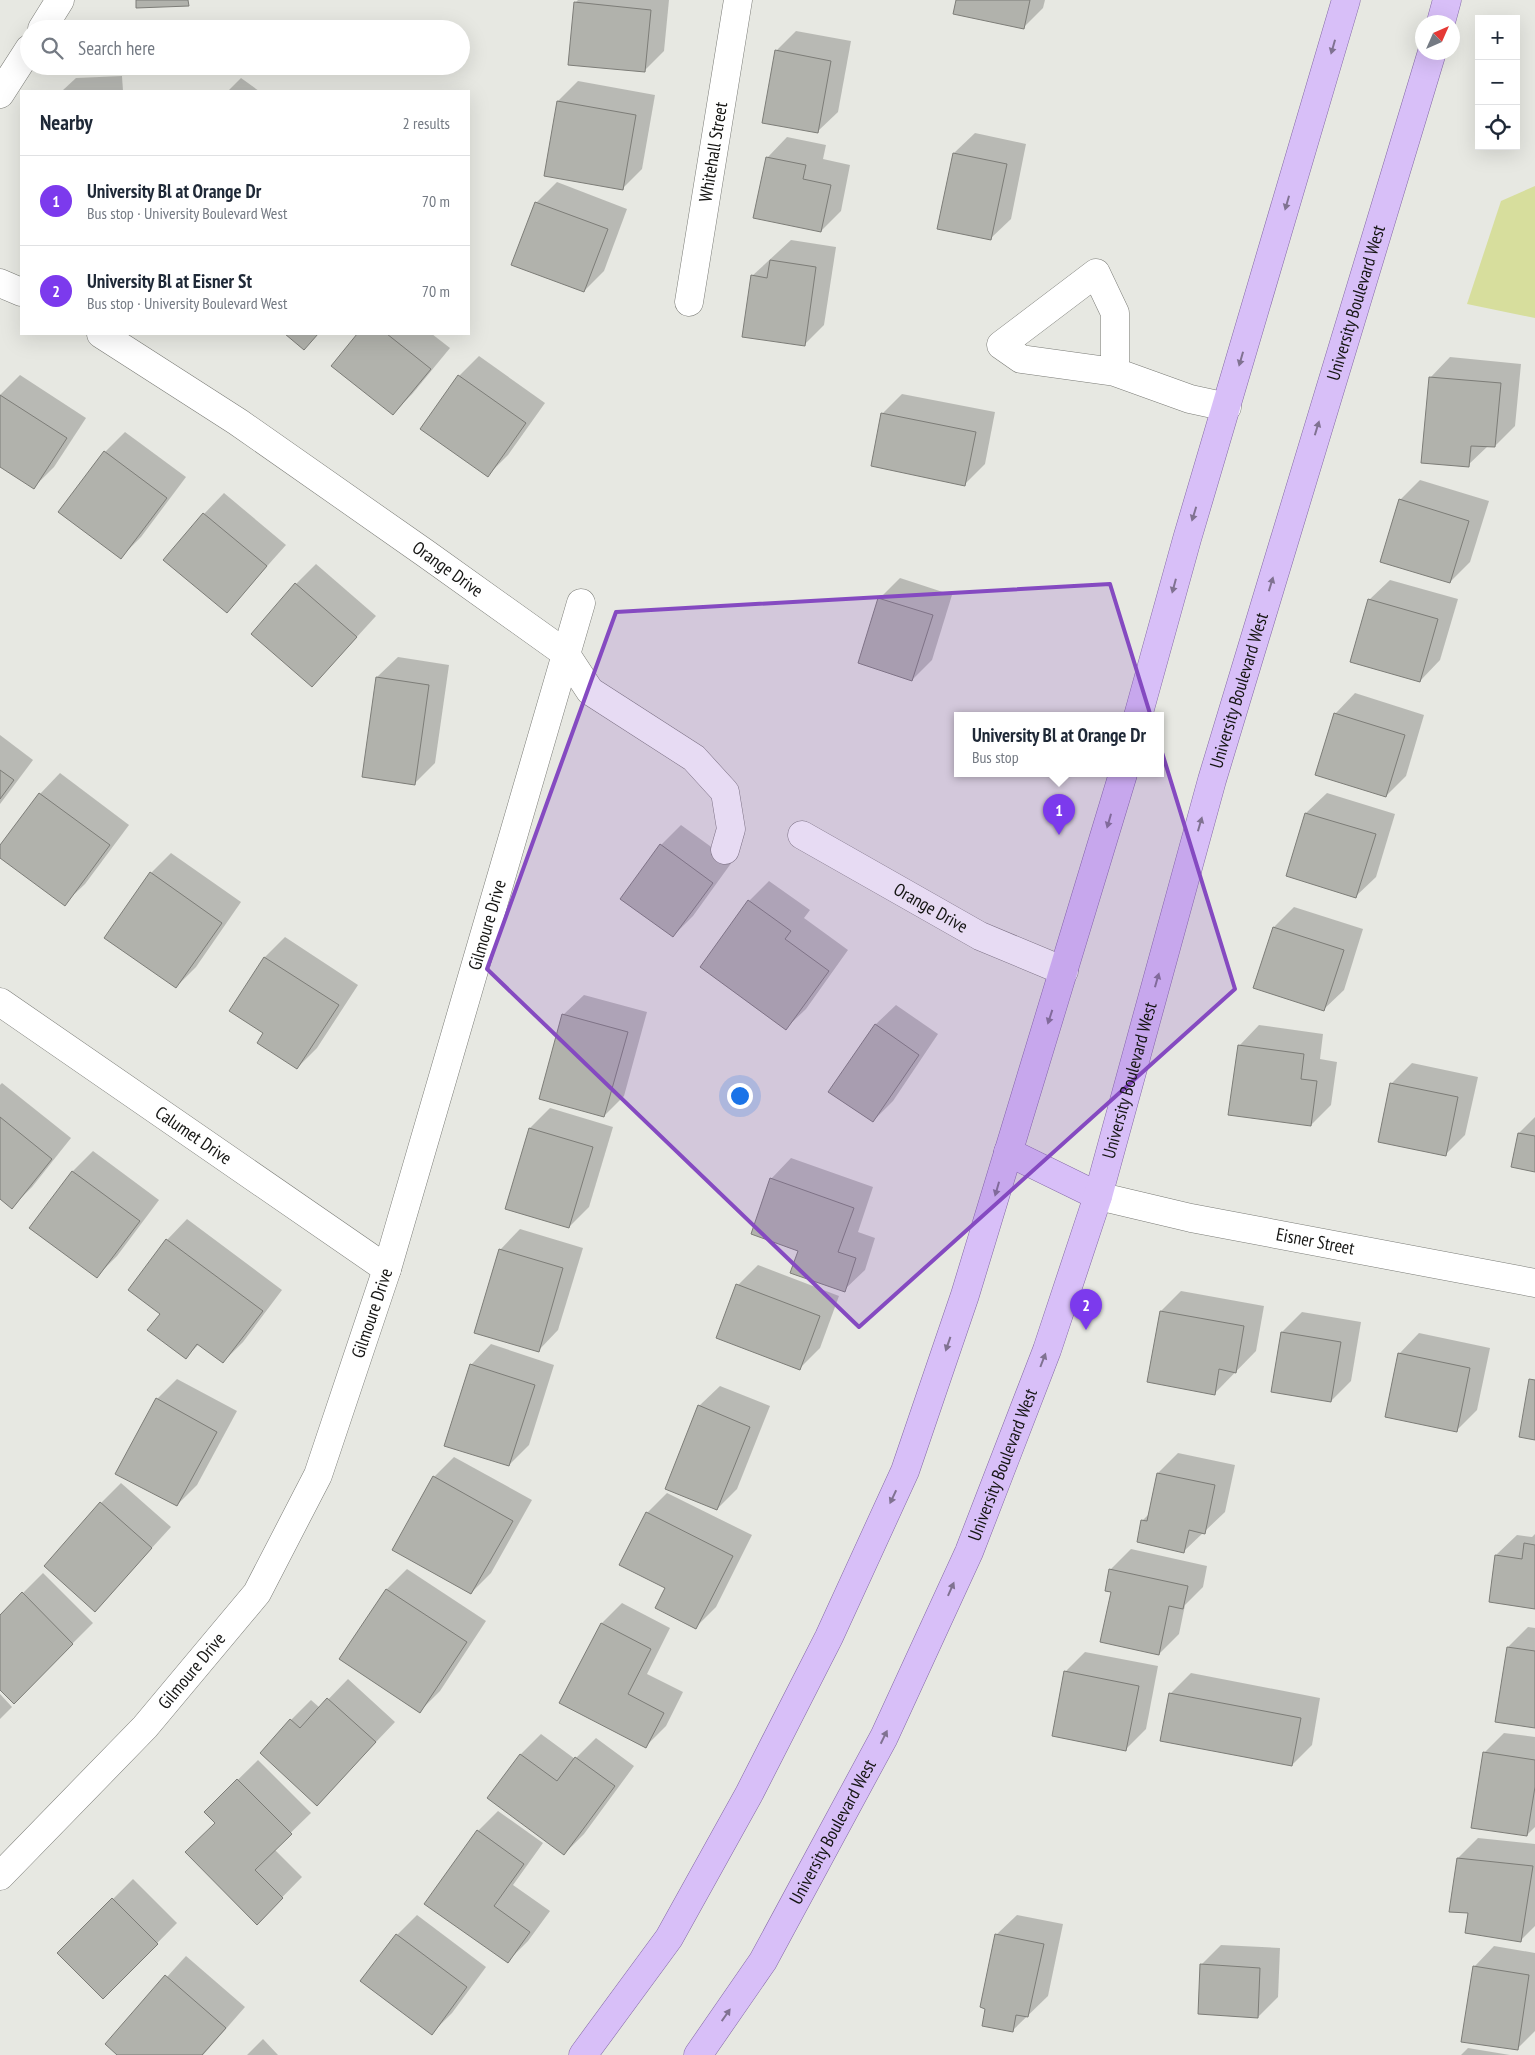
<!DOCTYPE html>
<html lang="en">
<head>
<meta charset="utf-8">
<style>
  :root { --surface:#fff; --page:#f6f6f7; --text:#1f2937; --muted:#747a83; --line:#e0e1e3; --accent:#7c3aed }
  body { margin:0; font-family:"PT Sans Narrow",sans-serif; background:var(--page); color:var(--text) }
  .controls { position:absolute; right:15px; top:15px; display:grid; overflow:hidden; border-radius:0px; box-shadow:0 5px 20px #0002 }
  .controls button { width:45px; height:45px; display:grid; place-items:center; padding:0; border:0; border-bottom:1px solid var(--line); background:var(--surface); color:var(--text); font:25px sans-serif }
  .compass { position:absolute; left:1415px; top:15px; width:45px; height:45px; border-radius:50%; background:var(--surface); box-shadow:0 5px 20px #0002; rotate:45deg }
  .you { position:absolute; left:739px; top:1095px; width:18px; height:18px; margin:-12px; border:4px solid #fff; border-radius:50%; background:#1a73e8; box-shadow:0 0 0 8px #1a73e833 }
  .badge { display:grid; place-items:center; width:32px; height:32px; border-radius:50%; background:var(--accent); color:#fff; font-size:16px; font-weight:700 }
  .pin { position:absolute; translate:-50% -41px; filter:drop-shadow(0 1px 2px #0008) }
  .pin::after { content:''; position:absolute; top:26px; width:18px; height:15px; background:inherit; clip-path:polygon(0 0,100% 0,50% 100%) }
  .popup { position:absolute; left:954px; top:712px; width:210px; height:65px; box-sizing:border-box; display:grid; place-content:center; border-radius:0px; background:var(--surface); filter:drop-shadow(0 1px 4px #0005); font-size:16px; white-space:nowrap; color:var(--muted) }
  .popup b { font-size:19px; color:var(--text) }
  .popup::after { content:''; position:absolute; left:50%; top:100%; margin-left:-10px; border:10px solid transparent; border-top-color:var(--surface) }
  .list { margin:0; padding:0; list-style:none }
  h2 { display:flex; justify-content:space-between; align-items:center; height:65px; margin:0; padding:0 20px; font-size:21px }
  h2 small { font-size:16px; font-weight:400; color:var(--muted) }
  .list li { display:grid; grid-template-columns:32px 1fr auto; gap:15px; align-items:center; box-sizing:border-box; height:90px; padding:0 20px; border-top:1px solid var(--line) }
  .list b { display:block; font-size:19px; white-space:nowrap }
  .list p { margin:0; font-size:16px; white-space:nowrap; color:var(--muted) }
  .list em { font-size:16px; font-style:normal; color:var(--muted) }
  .icon { flex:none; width:28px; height:28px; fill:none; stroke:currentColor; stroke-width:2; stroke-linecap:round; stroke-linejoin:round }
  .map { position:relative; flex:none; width:1535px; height:2055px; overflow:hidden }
  .search { position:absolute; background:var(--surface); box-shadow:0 5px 20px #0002; left:20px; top:20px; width:450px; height:55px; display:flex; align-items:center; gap:12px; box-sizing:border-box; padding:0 18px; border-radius:28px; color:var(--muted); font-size:19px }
  .panel { position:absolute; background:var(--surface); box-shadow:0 5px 20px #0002; left:20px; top:90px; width:450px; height:245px; border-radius:0px }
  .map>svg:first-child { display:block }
  .green { fill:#d7de9d }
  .shadow { fill:#0003 }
  .building { fill:#b1b2ac; stroke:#7d7d78 }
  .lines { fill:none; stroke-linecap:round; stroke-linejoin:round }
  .minor-casing { stroke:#7a7b76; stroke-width:29 }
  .major-casing { stroke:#8368a5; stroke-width:29 }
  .minor { stroke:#fff; stroke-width:28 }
  .major { stroke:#d8bff8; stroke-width:28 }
  .oneway { fill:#807291 }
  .marked { fill:#854ac1; fill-opacity:0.2; stroke:#854ac1; stroke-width:4; stroke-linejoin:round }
  .labels { text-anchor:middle; stroke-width:5; stroke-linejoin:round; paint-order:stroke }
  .street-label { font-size:18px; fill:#151513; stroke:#f5f6ef }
</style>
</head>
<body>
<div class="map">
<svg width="1535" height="2055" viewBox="0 0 1535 2055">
  <rect width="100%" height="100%" fill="#e7e8e2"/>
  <polygon class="green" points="1535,186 1535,318 1467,304 1501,201"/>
  <g class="shadow">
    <polygon points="578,0 669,0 664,51 644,71 575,3"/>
    <polygon points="958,0 1045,0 1043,8 1023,28"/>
    <polygon points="796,31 851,41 838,112 817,132 776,51"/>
    <polygon points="122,76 123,91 62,91 76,78"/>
    <polygon points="241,78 259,91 228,91"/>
    <polygon points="578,81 655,95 642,169 622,189 558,101"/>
    <polygon points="975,133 1026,144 1011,219 990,239 939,228 954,153"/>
    <polygon points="787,137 826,145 823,159 850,165 841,211 821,231 767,158"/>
    <polygon points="557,182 627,209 604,271 584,291 513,264 536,203"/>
    <polygon points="791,240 836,247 824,325 804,345 752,276"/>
    <polygon points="359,334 432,334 450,348 413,393 393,414 333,366"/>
    <polygon points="479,356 545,403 508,455 488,475 459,376"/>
    <polygon points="1450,357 1521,364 1515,426 1495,446 1488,446 1468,465 1430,378"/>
    <polygon points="20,375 86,418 54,467 34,487 0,465 0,395"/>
    <polygon points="902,394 995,412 985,464 965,484 882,414"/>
    <polygon points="125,432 186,477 141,537 121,557 105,452"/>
    <polygon points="1420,480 1489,501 1470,562 1450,582 1400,500"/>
    <polygon points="224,493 286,545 227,611 204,514"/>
    <polygon points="316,564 376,616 312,686 296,584"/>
    <polygon points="900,578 952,595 932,660 912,680 859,662 880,598"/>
    <polygon points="1390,580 1458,599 1440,660 1420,681 1369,600"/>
    <polygon points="398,657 449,665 435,763 415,783 363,776 377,677"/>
    <polygon points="1355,693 1424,715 1406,776 1386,796 1335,714"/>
    <polygon points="0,735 33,760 0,804"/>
    <polygon points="60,773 129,825 85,884 64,904 0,856 0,847 40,794"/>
    <polygon points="1327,793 1395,814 1376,877 1355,897 1287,876 1306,813"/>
    <polygon points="681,825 732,862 693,916 673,936 661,845"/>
    <polygon points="171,853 241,902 196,967 176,987 151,873"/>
    <polygon points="769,881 810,910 804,918 848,950 806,1009 785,1029 701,967 749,901"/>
    <polygon points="1294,907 1363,929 1344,990 1323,1010 1274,927"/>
    <polygon points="285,937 358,985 317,1048 297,1068 265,1033 231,1010 265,957"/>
    <polygon points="584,995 647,1012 624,1096 604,1116 563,1015"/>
    <polygon points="896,1005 938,1034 893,1101 873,1121 875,1025"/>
    <polygon points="1259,1025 1323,1034 1320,1059 1337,1062 1331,1105 1311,1125 1239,1046"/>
    <polygon points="1412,1063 1478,1077 1465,1135 1445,1155 1392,1083"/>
    <polygon points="2,1083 71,1138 32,1187 12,1207 0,1197 0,1085"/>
    <polygon points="550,1108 613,1127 589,1207 569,1227 507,1208 530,1128"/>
    <polygon points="1535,1117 1535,1171 1519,1133"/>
    <polygon points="93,1151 159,1200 117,1256 97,1276 31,1227 73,1171"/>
    <polygon points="791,1158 873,1187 858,1232 875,1238 865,1270 844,1290 800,1250 771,1179"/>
    <polygon points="187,1219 282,1290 243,1342 223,1362 199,1344 186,1357 161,1313 129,1290 167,1240"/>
    <polygon points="520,1229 583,1248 558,1330 538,1351 500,1250"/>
    <polygon points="758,1265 839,1296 820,1348 800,1368 738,1285"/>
    <polygon points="1181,1291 1264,1306 1256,1351 1215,1393 1161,1311"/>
    <polygon points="1302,1312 1361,1322 1351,1381 1331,1401 1282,1332"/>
    <polygon points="1419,1333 1490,1348 1477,1410 1457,1430 1399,1354"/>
    <polygon points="491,1344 554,1365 529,1445 509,1465 471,1365"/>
    <polygon points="177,1379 237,1411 197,1485 177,1505 157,1399"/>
    <polygon points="720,1386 770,1406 737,1489 717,1509 699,1406"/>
    <polygon points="1178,1453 1235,1465 1225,1512 1184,1551 1142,1521 1150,1513 1158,1473"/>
    <polygon points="454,1457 532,1500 491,1573 471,1593 434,1477"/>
    <polygon points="121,1483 171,1527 95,1610 101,1503"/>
    <polygon points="667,1493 752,1535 716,1607 696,1627 667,1587 647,1513"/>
    <polygon points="1535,1534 1535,1607 1496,1555 1517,1535 1532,1537"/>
    <polygon points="1131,1549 1207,1566 1203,1587 1185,1605 1179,1634 1159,1654 1112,1591 1110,1570"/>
    <polygon points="407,1569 486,1621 440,1691 420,1711 341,1659 387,1589"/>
    <polygon points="43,1573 93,1623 14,1702 0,1688 0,1616"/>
    <polygon points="622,1603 670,1628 647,1674 683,1692 666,1726 646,1746 561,1702 602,1623"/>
    <polygon points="1528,1627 1535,1628 1535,1727 1508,1647"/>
    <polygon points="1085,1652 1158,1666 1146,1729 1126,1749 1065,1672"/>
    <polygon points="1191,1673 1320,1698 1312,1745 1292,1765 1170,1694"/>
    <polygon points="348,1679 395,1722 317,1804 291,1720 311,1700 320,1708"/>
    <polygon points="0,1694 12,1707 0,1719"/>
    <polygon points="1504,1733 1535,1737 1535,1827 1527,1835 1484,1753"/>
    <polygon points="541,1734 575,1759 596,1738 634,1766 584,1834 564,1854 489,1798 521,1754"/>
    <polygon points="258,1760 311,1813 274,1849 302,1877 257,1923 216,1823 205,1812"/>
    <polygon points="498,1811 543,1843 513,1885 550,1911 528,1941 508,1961 426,1904 478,1831"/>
    <polygon points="1478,1838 1535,1844 1535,1926 1521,1940 1469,1912 1458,1858"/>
    <polygon points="133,1879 177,1923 103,1998 59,1953"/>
    <polygon points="417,1915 486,1967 452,2013 432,2033 397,1935"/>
    <polygon points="1017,1915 1063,1924 1048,1996 1012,2031 996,1935"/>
    <polygon points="1221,1945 1280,1948 1278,1997 1258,2017 1201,1965"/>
    <polygon points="1494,1946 1535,1953 1535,2031 1517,2049 1474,1967"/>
    <polygon points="186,1956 245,2007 203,2055 119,2055 106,2044"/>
    <polygon points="263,2039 278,2055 247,2055"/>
    <polygon points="1468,2048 1510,2055 1461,2055"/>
  </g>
  <g class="building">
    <polygon points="136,0 188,0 189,6 136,8"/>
    <polygon points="956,0 1030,0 1024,29 953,14"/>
    <polygon points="574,2 651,10 645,72 568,65"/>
    <polygon points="775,50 831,61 818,133 762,123"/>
    <polygon points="557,101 636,115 623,190 544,176"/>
    <polygon points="953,153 1007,164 991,240 937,229"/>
    <polygon points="766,157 806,165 803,179 831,185 821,232 753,218"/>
    <polygon points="535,202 608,229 584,292 511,265"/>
    <polygon points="770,260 816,267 805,346 742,337 751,275 767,278"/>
    <polygon points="285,334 318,334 304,350"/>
    <polygon points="357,334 387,334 431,369 393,415 331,366"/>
    <polygon points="458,375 526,423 488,477 420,429"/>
    <polygon points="1429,377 1501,383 1495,447 1471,446 1469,467 1421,463"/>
    <polygon points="0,395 67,438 34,489 0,467"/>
    <polygon points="881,413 976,432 965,486 871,466"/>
    <polygon points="104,451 167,498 121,559 58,512"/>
    <polygon points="1399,499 1469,521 1450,583 1380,562"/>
    <polygon points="203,513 267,566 227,613 163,560"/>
    <polygon points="295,583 357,637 312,687 251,634"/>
    <polygon points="878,598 933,615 912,681 858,663"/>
    <polygon points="1368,599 1438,619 1420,682 1350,662"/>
    <polygon points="376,677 429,685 415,785 362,777"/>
    <polygon points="1334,713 1405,735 1386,797 1315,775"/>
    <polygon points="0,770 14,780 0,799"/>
    <polygon points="39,793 110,845 65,906 0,858 0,845"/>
    <polygon points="1305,813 1376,834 1356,898 1286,876"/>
    <polygon points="660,844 713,883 673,937 620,899"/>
    <polygon points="150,872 222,923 176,988 104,938"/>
    <polygon points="748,900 791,931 785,939 829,971 786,1030 700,967"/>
    <polygon points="1273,927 1344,950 1324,1011 1253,988"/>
    <polygon points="264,957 339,1005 297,1069 257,1043 263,1033 229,1011"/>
    <polygon points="562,1014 628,1032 604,1117 539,1099"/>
    <polygon points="875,1024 919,1055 873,1122 828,1092"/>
    <polygon points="1238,1045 1304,1054 1301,1079 1317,1081 1311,1126 1228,1115"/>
    <polygon points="1390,1083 1458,1097 1446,1156 1378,1142"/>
    <polygon points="0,1117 52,1159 12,1209 0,1199"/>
    <polygon points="529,1128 593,1147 569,1228 505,1209"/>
    <polygon points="1518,1133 1535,1136 1535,1172 1511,1167"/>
    <polygon points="72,1171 140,1221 97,1278 29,1228"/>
    <polygon points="770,1178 854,1208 838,1252 856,1258 845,1292 790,1273 798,1251 751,1234"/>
    <polygon points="166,1239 263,1311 223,1363 197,1344 186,1359 147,1330 160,1314 128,1290"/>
    <polygon points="499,1249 563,1268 539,1352 474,1333"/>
    <polygon points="736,1284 820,1316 800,1370 716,1338"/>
    <polygon points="1160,1311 1244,1326 1236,1373 1219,1369 1215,1395 1147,1382"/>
    <polygon points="1281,1332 1341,1342 1331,1402 1271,1392"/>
    <polygon points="1398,1353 1470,1368 1457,1432 1385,1417"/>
    <polygon points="470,1364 535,1385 509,1466 444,1446"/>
    <polygon points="1529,1379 1535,1380 1535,1440 1519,1437"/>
    <polygon points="156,1398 217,1432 177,1506 115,1474"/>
    <polygon points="698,1405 750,1427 717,1510 665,1489"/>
    <polygon points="1157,1473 1215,1485 1205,1534 1189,1530 1184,1553 1137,1542 1141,1520 1147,1521"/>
    <polygon points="433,1476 513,1521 471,1594 392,1550"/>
    <polygon points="100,1502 152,1548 95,1612 44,1566"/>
    <polygon points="646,1512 733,1556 696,1629 655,1608 665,1588 619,1565"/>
    <polygon points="1524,1543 1535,1545 1535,1609 1489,1602 1495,1555 1522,1559"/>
    <polygon points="1109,1569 1188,1586 1183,1609 1169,1606 1159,1655 1100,1642 1111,1592 1105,1591"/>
    <polygon points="386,1589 467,1642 420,1713 339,1659"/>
    <polygon points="22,1592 73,1644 14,1704 0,1690 0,1615"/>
    <polygon points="601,1623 651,1649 628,1694 664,1713 646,1748 559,1703"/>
    <polygon points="1507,1647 1535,1651 1535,1728 1495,1722"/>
    <polygon points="1064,1671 1139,1686 1126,1751 1052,1736"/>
    <polygon points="1169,1693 1301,1718 1292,1766 1160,1741"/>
    <polygon points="327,1698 376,1742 317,1806 260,1753 290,1719 300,1728"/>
    <polygon points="1483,1752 1535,1760 1535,1787 1527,1836 1471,1828"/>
    <polygon points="520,1754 557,1781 575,1757 615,1786 564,1855 487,1798"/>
    <polygon points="237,1779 292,1834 255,1870 283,1898 257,1925 185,1852 215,1823 204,1812"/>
    <polygon points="477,1830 524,1864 494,1906 530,1932 508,1963 424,1904"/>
    <polygon points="1457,1858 1533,1866 1521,1942 1465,1933 1468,1913 1449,1912"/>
    <polygon points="112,1898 158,1944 103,1999 57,1953"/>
    <polygon points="396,1934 467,1987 432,2035 360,1981"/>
    <polygon points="995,1934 1044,1944 1028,2017 1016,2015 1013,2032 982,2026 985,2009 980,2007"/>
    <polygon points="1200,1964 1260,1968 1258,2018 1198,2014"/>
    <polygon points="1473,1966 1529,1975 1518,2050 1461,2042"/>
    <polygon points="165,1975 226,2028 202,2055 117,2055 105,2044"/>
  </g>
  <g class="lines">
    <g class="minor-casing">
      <g id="minor">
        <polyline points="42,29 60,0"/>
        <polyline points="0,94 29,49"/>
        <polyline points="0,283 21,292"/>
        <path id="s1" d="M689,302L738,0"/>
        <path id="s2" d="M101,334L238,422L425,553L565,653L590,691L694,758L725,792L731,829L725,850"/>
        <polyline points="1115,372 1115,313 1096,273 1001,345 1021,359 1115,372 1190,399 1227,407"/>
        <path id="s3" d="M802,835L980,936L1064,971"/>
        <path id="s4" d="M0,1002L387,1269"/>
        <path id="s5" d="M1098,1196L1191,1218L1535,1283"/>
        <path id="s6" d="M0,1876L145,1727L257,1593L318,1475L387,1269L581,603"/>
      </g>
    </g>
    <g class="major-casing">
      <g id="major">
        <polyline points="1441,22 1447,0"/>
        <polyline points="1138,716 1187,539 1346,0"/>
        <polyline points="1008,1152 1098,1196"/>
        <polyline points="583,2055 669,1938 749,1794 829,1637 905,1471 965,1295 1123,774"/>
        <path id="s7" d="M698,2055L763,1961L884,1737L969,1552L1047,1350L1098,1196L1212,780L1432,52"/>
      </g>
    </g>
    <use href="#minor" class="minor"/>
    <use href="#major" class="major"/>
  </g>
  <defs><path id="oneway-solid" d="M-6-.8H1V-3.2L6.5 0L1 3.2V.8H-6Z" transform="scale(1.25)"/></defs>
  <g class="oneway">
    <use href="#oneway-solid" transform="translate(1333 47) rotate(106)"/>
    <use href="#oneway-solid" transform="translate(1287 203) rotate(106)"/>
    <use href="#oneway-solid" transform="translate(1241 359) rotate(106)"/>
    <use href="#oneway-solid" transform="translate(1317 428) rotate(-73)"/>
    <use href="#oneway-solid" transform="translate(1194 514) rotate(107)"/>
    <use href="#oneway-solid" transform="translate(1271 584) rotate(-73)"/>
    <use href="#oneway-solid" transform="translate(1174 586) rotate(105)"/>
    <use href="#oneway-solid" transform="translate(1109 821) rotate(106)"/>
    <use href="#oneway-solid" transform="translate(1200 824) rotate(-74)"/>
    <use href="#oneway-solid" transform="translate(1157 980) rotate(-74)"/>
    <use href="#oneway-solid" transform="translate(1050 1017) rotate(108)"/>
    <use href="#oneway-solid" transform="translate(997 1189) rotate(106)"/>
    <use href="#oneway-solid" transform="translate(948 1344) rotate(109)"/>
    <use href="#oneway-solid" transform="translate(1043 1360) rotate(-69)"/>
    <use href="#oneway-solid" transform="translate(893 1497) rotate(115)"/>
    <use href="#oneway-solid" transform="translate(951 1589) rotate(-66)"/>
    <use href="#oneway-solid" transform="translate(884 1737) rotate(-64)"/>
    <use href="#oneway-solid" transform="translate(726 2015) rotate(-55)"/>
  </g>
  <path class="marked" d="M1110,584L1235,989L859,1327L487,969L616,612Z"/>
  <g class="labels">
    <g class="street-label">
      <text dy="6" stroke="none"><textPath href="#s1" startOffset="152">Whitehall Street</textPath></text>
      <text dy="6" stroke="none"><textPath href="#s7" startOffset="1881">University Boulevard West</textPath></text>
      <text dy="6" stroke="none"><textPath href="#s2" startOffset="419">Orange Drive</textPath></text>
      <text dy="6" stroke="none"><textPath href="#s7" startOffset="1476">University Boulevard West</textPath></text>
      <text dy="6" stroke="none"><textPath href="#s3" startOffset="148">Orange Drive</textPath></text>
      <text dy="6" stroke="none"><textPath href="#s6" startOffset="1091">Gilmoure Drive</textPath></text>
      <text dy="6" stroke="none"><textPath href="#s7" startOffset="1071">University Boulevard West</textPath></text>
      <text dy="6" stroke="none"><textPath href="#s4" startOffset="235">Calumet Drive</textPath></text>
      <text dy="6" stroke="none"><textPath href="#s5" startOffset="222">Eisner Street</textPath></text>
      <text dy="6" stroke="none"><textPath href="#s6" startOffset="686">Gilmoure Drive</textPath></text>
      <text dy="6" stroke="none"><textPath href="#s7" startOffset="666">University Boulevard West</textPath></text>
      <text dy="6" stroke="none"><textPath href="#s6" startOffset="281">Gilmoure Drive</textPath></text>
      <text dy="6" stroke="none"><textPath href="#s7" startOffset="261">University Boulevard West</textPath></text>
    </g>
  </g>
</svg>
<div class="controls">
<button>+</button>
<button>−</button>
<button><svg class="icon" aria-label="locate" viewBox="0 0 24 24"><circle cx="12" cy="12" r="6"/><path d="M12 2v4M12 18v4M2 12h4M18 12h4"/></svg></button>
</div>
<svg class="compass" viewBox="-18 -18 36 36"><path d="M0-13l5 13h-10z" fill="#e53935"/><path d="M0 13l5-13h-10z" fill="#747a83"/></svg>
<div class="you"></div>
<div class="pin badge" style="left:1059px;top:835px">1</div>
<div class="popup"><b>University Bl at Orange Dr</b>Bus stop</div>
<div class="pin badge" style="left:1086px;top:1330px">2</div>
<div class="search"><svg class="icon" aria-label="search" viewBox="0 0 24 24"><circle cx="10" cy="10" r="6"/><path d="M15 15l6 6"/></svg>Search here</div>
<section class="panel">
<h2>Nearby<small>2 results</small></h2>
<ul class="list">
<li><span class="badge">1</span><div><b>University Bl at Orange Dr</b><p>Bus stop · University Boulevard West</p></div><em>70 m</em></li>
<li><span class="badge">2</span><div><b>University Bl at Eisner St</b><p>Bus stop · University Boulevard West</p></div><em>70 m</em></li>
</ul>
</section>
</div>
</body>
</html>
